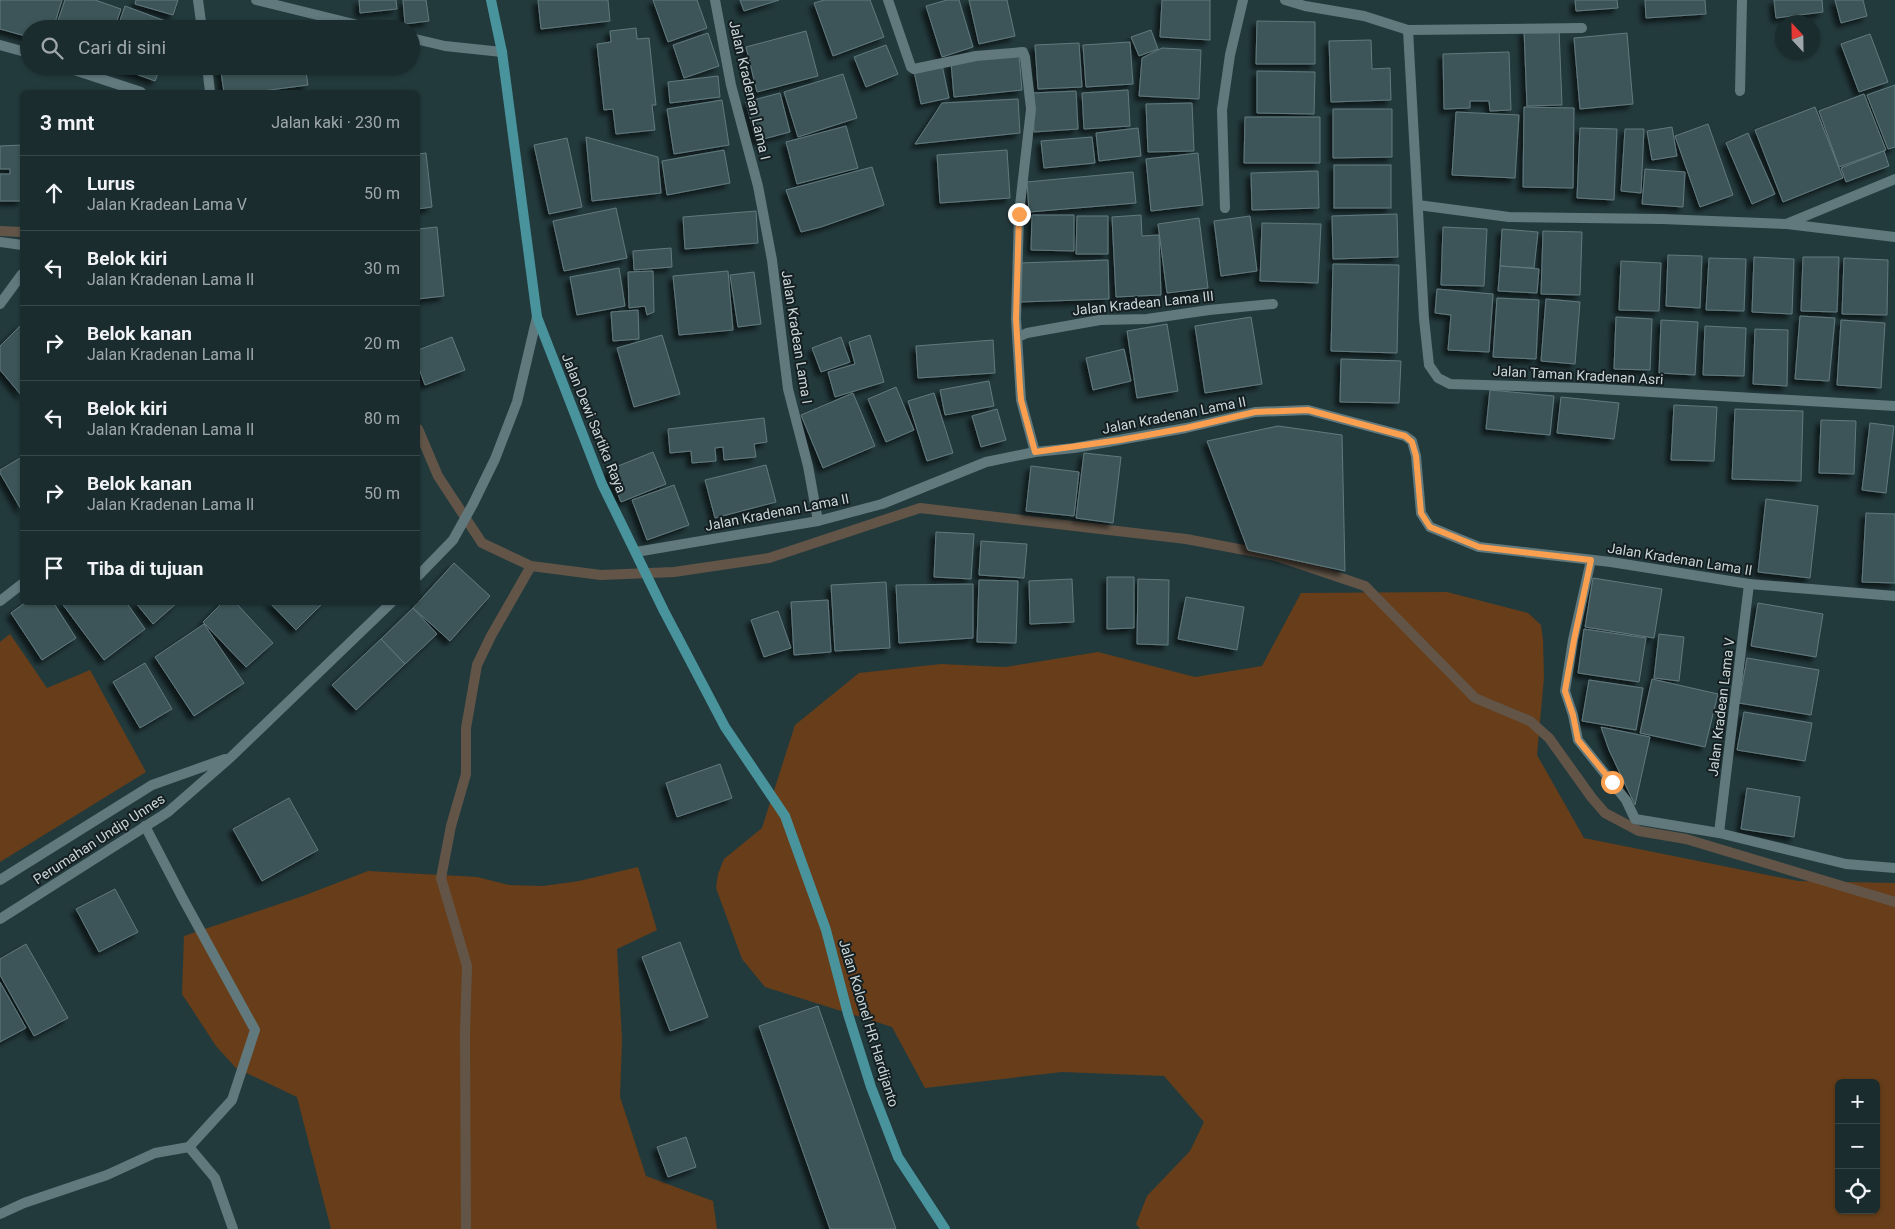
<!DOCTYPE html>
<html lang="id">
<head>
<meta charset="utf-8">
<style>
  :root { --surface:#1a2c2e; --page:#233436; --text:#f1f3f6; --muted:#9fa7aa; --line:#38484a }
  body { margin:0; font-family:Roboto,sans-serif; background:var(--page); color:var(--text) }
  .controls { position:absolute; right:15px; bottom:15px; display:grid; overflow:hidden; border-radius:8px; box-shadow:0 1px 4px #0004 }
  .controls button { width:45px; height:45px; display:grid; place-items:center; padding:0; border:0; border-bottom:1px solid var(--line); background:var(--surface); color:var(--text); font:25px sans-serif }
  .compass { position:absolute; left:1775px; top:15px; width:45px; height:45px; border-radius:50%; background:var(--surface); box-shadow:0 1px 4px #0004; rotate:338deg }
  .stop { position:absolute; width:15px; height:15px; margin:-11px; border:4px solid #fa9f4f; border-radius:50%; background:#fff }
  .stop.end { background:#fa9f4f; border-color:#fff; box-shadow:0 1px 5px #0008 }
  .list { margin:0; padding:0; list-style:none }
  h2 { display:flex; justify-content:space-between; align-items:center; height:65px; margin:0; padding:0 20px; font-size:21px }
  h2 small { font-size:16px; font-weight:400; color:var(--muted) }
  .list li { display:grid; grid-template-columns:32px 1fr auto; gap:15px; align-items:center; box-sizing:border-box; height:75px; padding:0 20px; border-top:1px solid var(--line) }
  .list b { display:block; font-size:19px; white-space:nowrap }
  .list p { margin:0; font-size:16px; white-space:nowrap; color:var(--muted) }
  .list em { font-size:16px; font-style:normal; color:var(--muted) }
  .icon { flex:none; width:28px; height:28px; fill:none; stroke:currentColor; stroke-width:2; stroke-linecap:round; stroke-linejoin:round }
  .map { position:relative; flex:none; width:1895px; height:1229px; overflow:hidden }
  .search { position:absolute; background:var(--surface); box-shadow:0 1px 4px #0004; left:20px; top:20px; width:400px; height:55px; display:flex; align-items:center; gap:12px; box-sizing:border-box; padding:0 18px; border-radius:28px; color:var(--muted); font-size:19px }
  .panel { position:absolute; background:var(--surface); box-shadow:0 1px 4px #0004; left:20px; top:90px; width:400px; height:515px; border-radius:8px }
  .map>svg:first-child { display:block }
  .green { fill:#673e19; fill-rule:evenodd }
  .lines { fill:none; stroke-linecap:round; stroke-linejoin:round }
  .stream { stroke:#625548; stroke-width:10 }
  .building { fill:#3e5559; stroke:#61797d; filter:url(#shadow) }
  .minor { stroke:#61797d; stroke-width:10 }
  .secondary { stroke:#49939d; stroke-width:10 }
  .route { stroke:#fa9f4f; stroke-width:6 }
  .labels { text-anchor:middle; stroke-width:4; stroke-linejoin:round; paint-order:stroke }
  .street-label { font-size:14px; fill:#c9d6d8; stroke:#151f21 }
</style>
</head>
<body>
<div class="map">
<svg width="1895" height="1229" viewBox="0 0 1895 1229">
  <defs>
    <filter id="shadow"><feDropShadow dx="-4.5" dy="4.5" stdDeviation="2.5" flood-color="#0009"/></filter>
  </defs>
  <rect width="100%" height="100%" fill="#233a3d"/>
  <g class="green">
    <path d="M1447,592L1528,613L1541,625L1543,640L1544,677L1537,755L1584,838L1798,881L1895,883V1229H1140L1136,1224L1147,1196L1190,1151L1204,1122L1164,1076L1062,1072L925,1088L892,1027L765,987L742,959L716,888L718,874L724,859L762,828L795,725L859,673L941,664L1005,667L1098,652L1195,677L1262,666L1301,593ZM1839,1083H1876V1210H1839Z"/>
    <polygon points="10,634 47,688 90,670 146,772 0,862 0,642"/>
    <polygon points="638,867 657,930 617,949 622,1039 620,1097 646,1176 713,1201 717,1229 331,1229 297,1097 236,1068 216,1046 182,994 184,936 303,896 368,871 477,877 509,885 543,886 579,881"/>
  </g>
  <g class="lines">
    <g class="stream">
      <polyline points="0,231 22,232"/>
      <polyline points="418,429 438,476 482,543 531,566 601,575 674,572 769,558 920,508 1186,539 1276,556 1365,586 1475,698 1530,721 1549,738 1592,798 1605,813 1639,831 1686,839 1895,902"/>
      <polyline points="466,1229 465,1033 467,966 441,878 451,826 466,774 466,728 477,665 491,636 531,566"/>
    </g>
  </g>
  <g class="building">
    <polygon points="0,0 62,0 53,29 29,29 29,37 0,29"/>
    <polygon points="65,0 95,0 121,9 114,29 55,29"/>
    <polygon points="136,0 178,0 173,15 135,4"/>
    <polygon points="359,0 396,0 397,9 360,13"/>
    <polygon points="403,0 426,0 429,21 405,24"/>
    <polygon points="538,0 608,0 610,21 541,29"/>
    <polygon points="653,0 697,0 707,28 668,42"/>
    <polygon points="740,0 779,0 744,11"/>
    <polygon points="824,0 870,0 884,37 833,56 814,3"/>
    <polygon points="947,0 959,0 973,47 942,57 926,6"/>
    <polygon points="969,0 1007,0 1015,36 979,44"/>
    <polygon points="1162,0 1210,0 1210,40 1160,37"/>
    <polygon points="1575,0 1617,0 1618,8 1576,11"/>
    <polygon points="1645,0 1705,0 1706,14 1646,18"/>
    <polygon points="1774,0 1822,0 1823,12 1776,18"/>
    <polygon points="1835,0 1863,0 1867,16 1841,23"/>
    <polygon points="125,6 176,25 175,29 117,29"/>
    <polygon points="1257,21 1315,22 1315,64 1256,64"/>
    <polygon points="636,28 637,39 649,38 656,105 652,105 655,130 616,134 613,109 604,110 597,44 611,42 610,31"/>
    <polygon points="1559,29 1562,105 1527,106 1524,30"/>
    <polygon points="1151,30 1158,49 1139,56 1131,37"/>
    <polygon points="806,31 818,76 757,92 746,47"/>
    <polygon points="708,33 719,66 684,78 673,45"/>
    <polygon points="1627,33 1633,104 1580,109 1574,38"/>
    <polygon points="1870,34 1888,82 1859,92 1841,44"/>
    <polygon points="1371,40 1372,69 1390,68 1391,100 1331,102 1329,41"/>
    <polygon points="1130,42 1133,84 1086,87 1083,45"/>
    <polygon points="1079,43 1082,87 1038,89 1035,45"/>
    <polygon points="886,45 898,74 866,87 854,57"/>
    <polygon points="1162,48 1201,50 1199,99 1139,96 1142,58"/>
    <polygon points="1509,52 1511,110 1490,111 1489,101 1470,101 1470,108 1444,109 1443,54"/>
    <polygon points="1019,55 1022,90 954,97 951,62"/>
    <polygon points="942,65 949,98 921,104 914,71"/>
    <polygon points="114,66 161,66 155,81"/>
    <polygon points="220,66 305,66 308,85 254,92 224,92"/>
    <polygon points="1257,71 1315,72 1314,114 1257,113"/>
    <polygon points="843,74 857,118 798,137 784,92"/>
    <polygon points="718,76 720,97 670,103 668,82"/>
    <polygon points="1895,85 1895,147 1888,149 1867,95"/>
    <polygon points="1128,90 1130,126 1084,129 1082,93"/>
    <polygon points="1076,91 1078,129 1034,132 1032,93"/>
    <polygon points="780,93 790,132 756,141 746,102"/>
    <polygon points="1864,94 1886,150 1839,167 1819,111"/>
    <polygon points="1018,99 1020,133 915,144 942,103"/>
    <polygon points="722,100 729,145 674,154 667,109"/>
    <polygon points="1192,103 1194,151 1148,152 1146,104"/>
    <polygon points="1524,107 1574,108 1573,188 1523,187"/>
    <polygon points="1815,107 1843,178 1783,202 1755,130"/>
    <polygon points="1333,109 1392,109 1392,157 1333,158"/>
    <polygon points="1456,112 1519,115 1515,178 1452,175"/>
    <polygon points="1245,117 1320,117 1320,163 1244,163"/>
    <polygon points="1708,124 1733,195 1700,207 1675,136"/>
    <polygon points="846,126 858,168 797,184 786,142"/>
    <polygon points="1672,127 1677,156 1652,160 1647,131"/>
    <polygon points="1138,128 1141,156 1099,161 1096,133"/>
    <polygon points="1580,128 1617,129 1614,200 1577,198"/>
    <polygon points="1625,129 1644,129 1641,193 1621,191"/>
    <polygon points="1748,133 1775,194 1752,204 1726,143"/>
    <polygon points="586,137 658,157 661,193 592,201"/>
    <polygon points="1092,137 1095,163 1044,168 1041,141"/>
    <polygon points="567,138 582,207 549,214 534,145"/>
    <polygon points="22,145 22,201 0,201 0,174 10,174 10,169 0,169 0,146"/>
    <polygon points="724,150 730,183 667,195 662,161"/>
    <polygon points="1007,150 1010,198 940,203 937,155"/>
    <polygon points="1884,151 1889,166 1846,182 1841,168"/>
    <polygon points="426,153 432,207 418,209 418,154"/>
    <polygon points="1198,153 1203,205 1151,211 1146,159"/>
    <rect x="1334" y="165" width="57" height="43"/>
    <polygon points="872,167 884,205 821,227 801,232 786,190"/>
    <polygon points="1645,169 1685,172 1683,207 1642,204"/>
    <polygon points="1318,171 1319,208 1252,210 1251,173"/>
    <polygon points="1133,172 1136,203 1029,212 1027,182"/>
    <polygon points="616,208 627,258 564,271 553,221"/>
    <polygon points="756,211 758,243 685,249 683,217"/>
    <polygon points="1397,214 1398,257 1333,259 1332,216"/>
    <polygon points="1032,215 1074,215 1074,251 1031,250"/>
    <polygon points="1141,215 1142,236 1159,235 1161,295 1116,297 1112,217"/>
    <polygon points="1077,216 1108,216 1108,254 1076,254"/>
    <polygon points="1250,216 1257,271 1221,276 1214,221"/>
    <polygon points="1199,218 1208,288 1167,293 1158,224"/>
    <polygon points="1262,223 1321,224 1318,283 1260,281"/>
    <polygon points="437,227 444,296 418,299 418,229"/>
    <polygon points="1443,227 1487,229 1484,286 1441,285"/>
    <polygon points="1502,229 1538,232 1534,268 1500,266"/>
    <polygon points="1543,231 1582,232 1580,295 1541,294"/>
    <polygon points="671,248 672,267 634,270 633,251"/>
    <polygon points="1668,255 1702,256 1700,308 1666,306"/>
    <polygon points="1754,257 1794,259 1792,314 1752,312"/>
    <polygon points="1803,257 1839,257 1837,312 1801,311"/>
    <polygon points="1709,258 1746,259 1744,311 1706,310"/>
    <polygon points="1844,258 1888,260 1887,315 1842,314"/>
    <polygon points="1108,260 1109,299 1020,302 1019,263"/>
    <polygon points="1621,261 1661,263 1659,311 1619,310"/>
    <polygon points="1333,264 1399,265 1397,353 1331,351"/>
    <polygon points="1500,266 1539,269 1537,293 1498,291"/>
    <polygon points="619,268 625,306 577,315 570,277"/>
    <polygon points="653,271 654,312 647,315 645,306 629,308 628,272"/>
    <polygon points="728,271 733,330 679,335 673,276"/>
    <polygon points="754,272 761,324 738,327 730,275"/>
    <polygon points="1437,289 1493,294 1489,352 1448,350 1451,315 1435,313"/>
    <polygon points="1497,298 1539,300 1536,359 1493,357"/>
    <polygon points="1546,299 1580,302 1575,364 1541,361"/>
    <polygon points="638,310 639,339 613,341 611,312"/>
    <polygon points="1800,316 1835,318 1829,381 1795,379"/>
    <polygon points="1251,317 1262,384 1205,393 1195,326"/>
    <polygon points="1616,317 1652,319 1650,370 1614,369"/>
    <polygon points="1661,320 1698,322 1695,375 1659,373"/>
    <polygon points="1841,320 1885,323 1881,388 1837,385"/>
    <polygon points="22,324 22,396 0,370 0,346"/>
    <polygon points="1167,324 1178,391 1137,398 1127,331"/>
    <polygon points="1705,326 1746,328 1744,376 1703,375"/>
    <polygon points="1755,329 1788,330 1787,386 1753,384"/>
    <polygon points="662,335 680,394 634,407 617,348"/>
    <polygon points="870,335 884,382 835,397 828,372 855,364 849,342"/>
    <polygon points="452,337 465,370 425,385 418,366 418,350"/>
    <polygon points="841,337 850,362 821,372 812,348"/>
    <polygon points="993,340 995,373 918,378 916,346"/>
    <polygon points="1124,349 1131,381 1093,390 1086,358"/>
    <polygon points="1341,359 1401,361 1399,403 1340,402"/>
    <polygon points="989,381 994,406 945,415 940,390"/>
    <polygon points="896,387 914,430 886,442 868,399"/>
    <polygon points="1490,390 1554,396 1550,435 1486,429"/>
    <polygon points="853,393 875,446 823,468 801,415"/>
    <polygon points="934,393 953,453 927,461 908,401"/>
    <polygon points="1561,397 1619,403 1614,439 1557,433"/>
    <polygon points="1674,405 1717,407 1714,461 1671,460"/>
    <polygon points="997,409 1006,440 981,447 972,416"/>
    <polygon points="1735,409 1803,411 1801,481 1732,479"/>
    <polygon points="764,418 767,442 754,444 756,457 724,460 723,447 715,448 716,461 692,463 691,451 670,453 668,429"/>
    <polygon points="1821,420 1856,421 1854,474 1819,473"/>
    <polygon points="1870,423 1894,426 1886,493 1862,490"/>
    <polygon points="1278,426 1342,435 1345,571 1248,550 1207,441"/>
    <polygon points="653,452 666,484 621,502 608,470"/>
    <polygon points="1084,453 1121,457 1113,523 1076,518"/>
    <polygon points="22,457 22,511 0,473 0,470"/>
    <polygon points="766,465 776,502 715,518 705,480"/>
    <polygon points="1031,466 1079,472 1074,516 1026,511"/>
    <polygon points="674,485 689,525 647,540 632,500"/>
    <polygon points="1766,499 1818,506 1810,578 1758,572"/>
    <polygon points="1866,513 1895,514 1895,583 1862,582"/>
    <polygon points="936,532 974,534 971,579 934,577"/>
    <polygon points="981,541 1027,544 1024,578 979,575"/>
    <polygon points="454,563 490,596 450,641 413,608"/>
    <polygon points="1107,577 1134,577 1134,628 1107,629"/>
    <polygon points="1593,578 1662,589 1654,638 1585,627"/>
    <polygon points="1072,579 1074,622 1030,624 1029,581"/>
    <polygon points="1138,579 1169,580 1168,645 1137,644"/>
    <polygon points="979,580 1018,581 1016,643 977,642"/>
    <polygon points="886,582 890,648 835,651 831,585"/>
    <polygon points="973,584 973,638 899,643 896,585"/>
    <polygon points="1186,597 1244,607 1237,650 1178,639"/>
    <polygon points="828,600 831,652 794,655 791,602"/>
    <polygon points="26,602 53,602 76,638 42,660 11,613"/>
    <polygon points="61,602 126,602 145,629 104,660"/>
    <polygon points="135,602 178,602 153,624"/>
    <polygon points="223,602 235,602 273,643 246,667 203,622"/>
    <polygon points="269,602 324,602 296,630"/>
    <polygon points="1758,603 1823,614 1816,657 1751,646"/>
    <polygon points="413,608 437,634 405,664 381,639"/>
    <polygon points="778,611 791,648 764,657 751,620"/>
    <polygon points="204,624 244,683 194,716 155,657"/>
    <polygon points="1584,629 1646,638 1639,682 1578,673"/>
    <polygon points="1659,634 1684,637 1679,681 1654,678"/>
    <polygon points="381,639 405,664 356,710 332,685"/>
    <polygon points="1747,658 1819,670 1811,715 1739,703"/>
    <polygon points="145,663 172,709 140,728 113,682"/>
    <polygon points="1652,679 1718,694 1705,747 1640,733"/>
    <polygon points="1589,680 1643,688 1636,730 1582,721"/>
    <polygon points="1744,712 1812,723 1805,761 1737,750"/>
    <polygon points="1601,727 1650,737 1635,805 1609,750"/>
    <polygon points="720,764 732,798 677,817 666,783"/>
    <polygon points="1747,788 1800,797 1794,837 1741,829"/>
    <polygon points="289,798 318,850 262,881 233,829"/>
    <polygon points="115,889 138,932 99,952 76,909"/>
    <polygon points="680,942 708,1017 670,1031 642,957"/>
    <polygon points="26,944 68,1018 34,1036 0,975 0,959"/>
    <polygon points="0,982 26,1028 0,1042"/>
    <polygon points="818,1006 896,1229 830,1229 759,1026"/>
    <polygon points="686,1137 696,1167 668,1177 657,1147"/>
  </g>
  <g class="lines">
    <g class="minor">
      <polyline points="198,0 202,29"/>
      <polyline points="256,0 374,29"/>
      <polyline points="715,0 731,85 758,186 772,260 788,389 808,466 818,521"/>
      <polyline points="888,0 911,67 914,69 976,56 1023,52 1025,57 1031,109 1019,214 1016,319 1021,400 1035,452"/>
      <polyline points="1285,0 1305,6 1364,16 1408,30 1582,28"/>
      <polyline points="1408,30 1424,319 1429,365 1438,378 1450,384 1582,388 1895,406"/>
      <polyline points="411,38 445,46 502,52"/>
      <polyline points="0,45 29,53"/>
      <polyline points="62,66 141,92"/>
      <polyline points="207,66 210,92"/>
      <polyline points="1740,91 1742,0"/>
      <polyline points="1418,205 1509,217 1662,219 1786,224 1895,179"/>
      <polyline points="1225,208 1222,110 1230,55 1243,0"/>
      <polyline points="1787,224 1895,237"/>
      <polyline points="0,242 22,245"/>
      <polyline points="0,304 22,274"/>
      <polyline points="1018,337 1027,333 1100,320 1147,319 1209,310 1273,304"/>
      <polyline points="636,552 818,521 882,504 986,462 1035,452 1074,448 1186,428 1255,412 1308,410 1405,436 1412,441 1416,456 1421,513 1430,527 1479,547 1611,562 1749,584 1895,596"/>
      <polyline points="1591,560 1573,640 1565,691 1573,715 1578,740 1626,800 1635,819 1719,833 1846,864 1895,868"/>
      <polyline points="418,576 453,540 473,504 495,459 517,402 537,317"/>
      <polyline points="0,601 22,584"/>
      <polyline points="145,826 182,897 255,1030 232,1100 189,1147"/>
      <polyline points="1719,833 1749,584"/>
      <polyline points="0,880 152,785 225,759"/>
      <polyline points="0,919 168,812 231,757 392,602"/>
      <polyline points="0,1214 24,1203 107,1175 155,1153 189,1147 215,1178 233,1229"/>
    </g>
    <polyline class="secondary" points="491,0 502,52 537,317 602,484 664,611 725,727 785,816 826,930 848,1014 871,1087 898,1157 945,1229"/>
  </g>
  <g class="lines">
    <polyline class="route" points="1019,214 1016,319 1020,387 1021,400 1035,452 1120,440 1186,428 1255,412 1308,410 1405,436 1412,442 1416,456 1421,513 1430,527 1479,547 1591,560 1574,640 1565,691 1573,715 1578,740 1612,782"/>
  </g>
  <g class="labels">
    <g class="street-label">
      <text transform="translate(750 90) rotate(77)" y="5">Jalan Kradenan Lama I</text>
      <text transform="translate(1143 303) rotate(-6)" y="5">Jalan Kradean Lama III</text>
      <text transform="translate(797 337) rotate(81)" y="5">Jalan Kradean Lama I</text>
      <text transform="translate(1578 375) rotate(3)" y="5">Jalan Taman Kradenan Asri</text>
      <text transform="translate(1174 415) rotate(-11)" y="5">Jalan Kradenan Lama II</text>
      <text transform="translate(594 423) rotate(68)" y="5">Jalan Dewi Sartika Raya</text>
      <text transform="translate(777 512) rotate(-11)" y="5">Jalan Kradenan Lama II</text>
      <text transform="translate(1680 559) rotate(9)" y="5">Jalan Kradenan Lama II</text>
      <text transform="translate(1721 707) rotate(-83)" y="5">Jalan Kradean Lama V</text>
      <text transform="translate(99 839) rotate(-33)" y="5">Perumahan Undip Unnes</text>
      <text transform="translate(869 1023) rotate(73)" y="5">Jalan Kolonel HR Hardijanto</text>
    </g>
  </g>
</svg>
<div class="controls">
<button>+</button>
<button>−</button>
<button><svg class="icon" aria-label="locate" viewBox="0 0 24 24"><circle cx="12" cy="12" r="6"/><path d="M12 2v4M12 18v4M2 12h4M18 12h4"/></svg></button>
</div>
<svg class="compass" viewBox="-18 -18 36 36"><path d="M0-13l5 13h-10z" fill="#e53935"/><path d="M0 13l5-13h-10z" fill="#9fa7aa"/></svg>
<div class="stop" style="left:1612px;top:782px"></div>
<div class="stop end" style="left:1019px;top:214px"></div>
<div class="search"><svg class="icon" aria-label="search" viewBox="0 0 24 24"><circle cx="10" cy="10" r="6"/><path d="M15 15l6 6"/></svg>Cari di sini</div>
<section class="panel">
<h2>3 mnt<small>Jalan kaki · 230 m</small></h2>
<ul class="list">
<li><svg class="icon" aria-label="ahead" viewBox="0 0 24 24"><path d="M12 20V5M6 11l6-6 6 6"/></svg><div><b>Lurus</b><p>Jalan Kradean Lama V</p></div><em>50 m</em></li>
<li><svg class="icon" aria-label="left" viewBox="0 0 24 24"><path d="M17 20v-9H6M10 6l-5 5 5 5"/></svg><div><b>Belok kiri</b><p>Jalan Kradenan Lama II</p></div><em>30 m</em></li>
<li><svg class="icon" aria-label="right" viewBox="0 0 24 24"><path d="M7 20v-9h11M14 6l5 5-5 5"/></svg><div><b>Belok kanan</b><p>Jalan Kradenan Lama II</p></div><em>20 m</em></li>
<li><svg class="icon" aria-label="left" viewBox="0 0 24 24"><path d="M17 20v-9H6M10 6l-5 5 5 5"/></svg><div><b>Belok kiri</b><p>Jalan Kradenan Lama II</p></div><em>80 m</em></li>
<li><svg class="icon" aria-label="right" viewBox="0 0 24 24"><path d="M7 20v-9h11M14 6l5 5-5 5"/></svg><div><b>Belok kanan</b><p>Jalan Kradenan Lama II</p></div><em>50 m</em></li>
<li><svg class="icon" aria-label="arrive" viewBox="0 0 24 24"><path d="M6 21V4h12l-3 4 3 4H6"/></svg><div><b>Tiba di tujuan</b></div></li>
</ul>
</section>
</div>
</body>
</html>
